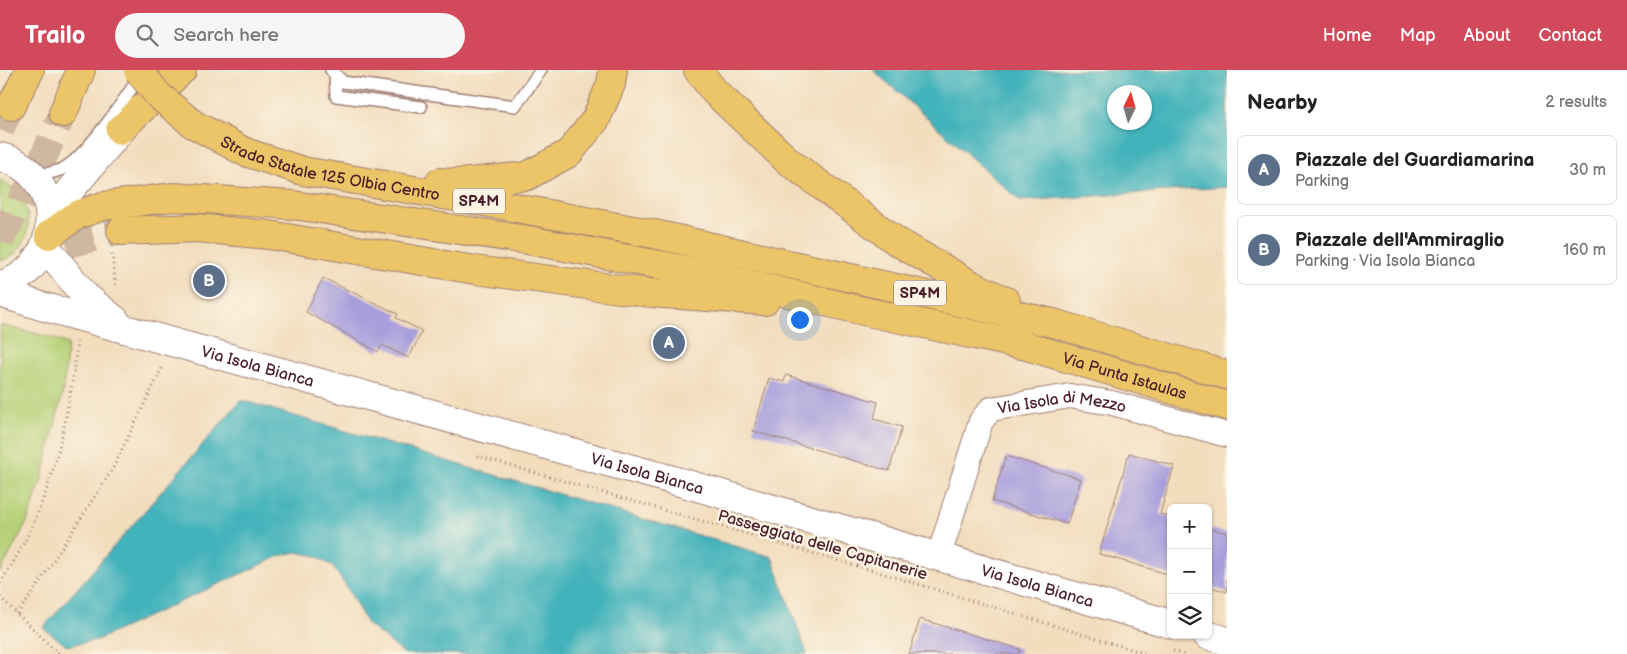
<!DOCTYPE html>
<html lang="en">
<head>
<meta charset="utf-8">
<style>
  :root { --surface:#fff; --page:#f6f6f6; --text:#222; --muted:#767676; --line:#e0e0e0; --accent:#d1495b }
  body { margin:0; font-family:"Balsamiq Sans",sans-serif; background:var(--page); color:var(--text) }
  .controls { position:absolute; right:15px; bottom:15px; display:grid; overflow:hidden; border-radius:8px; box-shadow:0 1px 4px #0004 }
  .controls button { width:45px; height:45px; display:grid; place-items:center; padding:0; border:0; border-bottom:1px solid var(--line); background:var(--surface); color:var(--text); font:25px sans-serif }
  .compass { position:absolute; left:1107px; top:15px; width:45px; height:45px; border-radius:50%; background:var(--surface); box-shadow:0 1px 4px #0004; rotate:5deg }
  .you { position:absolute; left:799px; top:249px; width:18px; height:18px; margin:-12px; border:4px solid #fff; border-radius:50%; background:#1a73e8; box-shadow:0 0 0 8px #1a73e833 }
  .badge { display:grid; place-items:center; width:32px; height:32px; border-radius:50%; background:var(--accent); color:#fff; font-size:16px; font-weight:700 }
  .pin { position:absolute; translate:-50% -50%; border:2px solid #fff; box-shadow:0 1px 5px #0006 }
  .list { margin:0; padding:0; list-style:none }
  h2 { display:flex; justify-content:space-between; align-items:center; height:65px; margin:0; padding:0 20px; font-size:21px }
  h2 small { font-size:16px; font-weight:400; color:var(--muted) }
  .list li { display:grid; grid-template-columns:32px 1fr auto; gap:15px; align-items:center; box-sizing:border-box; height:70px; margin:0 10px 10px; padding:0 10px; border:1px solid var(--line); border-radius:8px }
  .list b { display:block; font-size:19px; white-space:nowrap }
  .list p { margin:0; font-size:16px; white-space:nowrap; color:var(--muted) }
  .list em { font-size:16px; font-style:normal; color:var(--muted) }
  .icon { flex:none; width:28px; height:28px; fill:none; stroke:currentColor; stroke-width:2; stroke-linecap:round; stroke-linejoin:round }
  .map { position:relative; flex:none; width:1227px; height:584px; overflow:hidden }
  header { display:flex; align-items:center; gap:30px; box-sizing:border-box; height:70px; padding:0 25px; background:var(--accent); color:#fff }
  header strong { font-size:24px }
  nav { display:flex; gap:28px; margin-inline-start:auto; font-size:18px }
  .search { width:350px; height:45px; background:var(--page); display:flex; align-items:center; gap:12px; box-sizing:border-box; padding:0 18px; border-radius:28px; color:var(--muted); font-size:19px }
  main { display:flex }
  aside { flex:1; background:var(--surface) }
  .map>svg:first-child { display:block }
  .green { fill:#b5d076; stroke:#807850 }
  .water { fill:#42b2bb; stroke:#466873; fill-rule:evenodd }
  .building { fill:#a79edc }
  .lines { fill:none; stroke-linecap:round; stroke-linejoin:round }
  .primary-tunnel { stroke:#d0b7a0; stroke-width:28; stroke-dasharray:28 14; stroke-linecap:butt }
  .service-casing { stroke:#9e7e74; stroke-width:14 }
  .minor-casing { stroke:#9e7e74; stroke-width:26 }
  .tertiary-casing { stroke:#9e7e74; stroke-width:30 }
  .primary-casing { stroke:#9e7e74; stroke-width:30 }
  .path { stroke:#9e7e74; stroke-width:3; stroke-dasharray:1 4; stroke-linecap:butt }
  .service { stroke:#fff; stroke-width:11 }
  .minor { stroke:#fff; stroke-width:24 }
  .tertiary { stroke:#fff; stroke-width:28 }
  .primary { stroke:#ecc569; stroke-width:28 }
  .primary-bridge-casing { stroke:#9e7e74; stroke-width:30; stroke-linecap:butt }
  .primary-bridge { stroke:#ecc569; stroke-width:28 }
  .labels { text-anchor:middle; stroke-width:5; stroke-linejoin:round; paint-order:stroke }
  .shield { fill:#fcf5e5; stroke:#7f5f63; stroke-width:1 }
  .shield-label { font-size:15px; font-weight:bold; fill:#4a1f2b }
  .street-label { font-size:16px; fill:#4a1f2b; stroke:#fcf5e5 }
</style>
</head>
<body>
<header>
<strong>Trailo</strong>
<div class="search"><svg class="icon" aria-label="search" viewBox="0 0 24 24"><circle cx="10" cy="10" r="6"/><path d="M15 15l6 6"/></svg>Search here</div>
<nav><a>Home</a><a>Map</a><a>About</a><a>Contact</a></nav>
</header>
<main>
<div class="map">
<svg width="1227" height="584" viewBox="0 0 1227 584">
  <rect width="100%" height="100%" fill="#fcf5e5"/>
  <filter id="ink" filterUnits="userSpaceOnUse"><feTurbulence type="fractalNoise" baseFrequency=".02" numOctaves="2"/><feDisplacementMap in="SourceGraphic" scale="10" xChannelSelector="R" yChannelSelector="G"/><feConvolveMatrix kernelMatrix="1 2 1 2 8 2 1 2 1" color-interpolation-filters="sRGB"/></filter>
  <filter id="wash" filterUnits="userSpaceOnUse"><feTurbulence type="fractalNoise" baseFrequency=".0096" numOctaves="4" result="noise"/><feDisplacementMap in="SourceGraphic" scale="20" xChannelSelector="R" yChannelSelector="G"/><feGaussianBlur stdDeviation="1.12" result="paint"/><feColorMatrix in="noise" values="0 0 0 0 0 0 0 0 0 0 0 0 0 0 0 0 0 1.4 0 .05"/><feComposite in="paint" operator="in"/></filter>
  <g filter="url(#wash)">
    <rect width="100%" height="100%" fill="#f2ddbd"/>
    <g class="green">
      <path d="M0,110C36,126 39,179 0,191Z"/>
      <polygon points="0,255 50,267 68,274 63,321 42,409 27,452 0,502"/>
    </g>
    <g class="water">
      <path d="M873,0H1227V117L1020,131ZM1114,22H1144V52H1114Z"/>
      <polygon points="241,330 772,487 807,584 405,584 367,554 346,516 332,496 316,486 296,482 280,486 97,570 67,576 43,558"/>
    </g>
    <g id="blocks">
      <g class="building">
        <polygon points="323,208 398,244 396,248 422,261 409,288 382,275 378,282 306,242"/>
        <polygon points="786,305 878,332 874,349 902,357 889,401 753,361 769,308 784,312"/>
        <polygon points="1129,383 1174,396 1160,444 1171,447 1171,505 1099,484"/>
        <polygon points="1006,386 1081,409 1067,454 992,431"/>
        <polygon points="1208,458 1227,463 1227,522 1208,516"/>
        <polygon points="920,549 1020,579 1019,584 909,584"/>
      </g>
    </g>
  </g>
  <g filter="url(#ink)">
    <use href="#blocks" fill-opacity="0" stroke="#9e7e74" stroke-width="1"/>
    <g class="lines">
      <g class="primary-tunnel">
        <polyline points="0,60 11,36"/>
        <polyline points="0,170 36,104 63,43"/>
        <polyline points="29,193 64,175 121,161"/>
      </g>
      <g class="service-casing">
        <g id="service">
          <polyline points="331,0 343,12 515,36 541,0"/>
          <polyline points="335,4 336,26 421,37"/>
          <path d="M34,106C42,104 53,103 60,100C84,91 127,26 141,4"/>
        </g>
      </g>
      <g class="minor-casing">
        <g id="minor">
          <path id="s1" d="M939,486L981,351L991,339L1070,326L1112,333L1227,365"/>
        </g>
      </g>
      <g class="tertiary-casing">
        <g id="tertiary">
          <path d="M0,87C53,99 66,165 27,201C20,207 10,213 0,215"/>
          <polyline points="50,144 136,42"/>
          <polyline points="46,177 85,226 115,250"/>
          <path id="s2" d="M0,223L41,236L680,412L1171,554"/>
          <polyline points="1207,565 1227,571"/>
        </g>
      </g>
      <g class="primary-casing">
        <g id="primary">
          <polyline points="698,0 714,21 788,91 896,171 972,215 1006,231"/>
          <polyline points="11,36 30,0"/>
          <polyline points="63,43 81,0"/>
          <path id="s3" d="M193,54L245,82L303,101L501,135L654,164L1057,254L1227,305"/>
          <polyline points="120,60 182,0"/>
          <polyline points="440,112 460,113 527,106 569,83 596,49 611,14 613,0"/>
          <polyline points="121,161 197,158 269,165 475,200 650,223 765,231"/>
          <polyline points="49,165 77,145 103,136 174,127 293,135 528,170 702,203 868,242 1022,275"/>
          <path id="s4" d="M1006,270L1227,336"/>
        </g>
      </g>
      <g class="path">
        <polyline points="112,184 116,217"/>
        <polyline points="477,386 878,502 1147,584"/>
        <path d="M0,513C48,444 69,355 77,272"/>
        <polyline points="0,527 59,584"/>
        <polyline points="17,544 32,524 112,400 163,296"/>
        <polyline points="1173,581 1184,584"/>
      </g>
      <use href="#service" class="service"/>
      <use href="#minor" class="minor"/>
      <use href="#tertiary" class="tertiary"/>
      <use href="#primary" class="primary"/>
      <g class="primary-bridge-casing">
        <polyline id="primary-bridge" points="138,0 158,25 193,54"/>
      </g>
      <use href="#primary-bridge" class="primary-bridge"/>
    </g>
  </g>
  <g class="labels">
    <g class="shield">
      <rect x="453" y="118.5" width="52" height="25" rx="4"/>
      <rect x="894" y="210.5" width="52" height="25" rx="4"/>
    </g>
    <g class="shield-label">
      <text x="479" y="136">SP4M</text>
      <text x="920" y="228">SP4M</text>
    </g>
    <g class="street-label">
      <text dy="6" stroke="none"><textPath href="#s3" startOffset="146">Strada Statale 125 Olbia Centro</textPath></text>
      <text dy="6" stroke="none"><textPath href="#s2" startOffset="268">Via Isola Bianca</textPath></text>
      <text dy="6" stroke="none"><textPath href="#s4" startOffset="124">Via Punta Istaulas</textPath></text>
      <text dy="6" stroke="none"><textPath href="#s1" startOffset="229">Via Isola di Mezzo</textPath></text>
      <text dy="6" stroke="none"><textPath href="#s2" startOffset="672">Via Isola Bianca</textPath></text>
      <text transform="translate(823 474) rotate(16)" y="6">Passeggiata delle Capitanerie</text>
      <text dy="6" stroke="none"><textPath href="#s2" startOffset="1078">Via Isola Bianca</textPath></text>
    </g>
  </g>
</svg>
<div class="controls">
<button>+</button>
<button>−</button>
<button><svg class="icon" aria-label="layers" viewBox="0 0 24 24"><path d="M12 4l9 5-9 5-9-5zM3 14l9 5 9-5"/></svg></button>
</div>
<svg class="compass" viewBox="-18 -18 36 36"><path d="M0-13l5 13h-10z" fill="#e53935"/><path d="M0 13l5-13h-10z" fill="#767676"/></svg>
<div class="you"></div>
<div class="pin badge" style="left:669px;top:273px;background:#5c6f8a">A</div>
<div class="pin badge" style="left:209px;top:211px;background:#5c6f8a">B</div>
</div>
<aside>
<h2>Nearby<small>2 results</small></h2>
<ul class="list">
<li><span class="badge" style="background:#5c6f8a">A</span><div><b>Piazzale del Guardiamarina</b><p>Parking</p></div><em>30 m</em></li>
<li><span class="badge" style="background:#5c6f8a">B</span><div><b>Piazzale dell'Ammiraglio</b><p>Parking · Via Isola Bianca</p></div><em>160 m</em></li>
</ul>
</aside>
</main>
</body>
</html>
